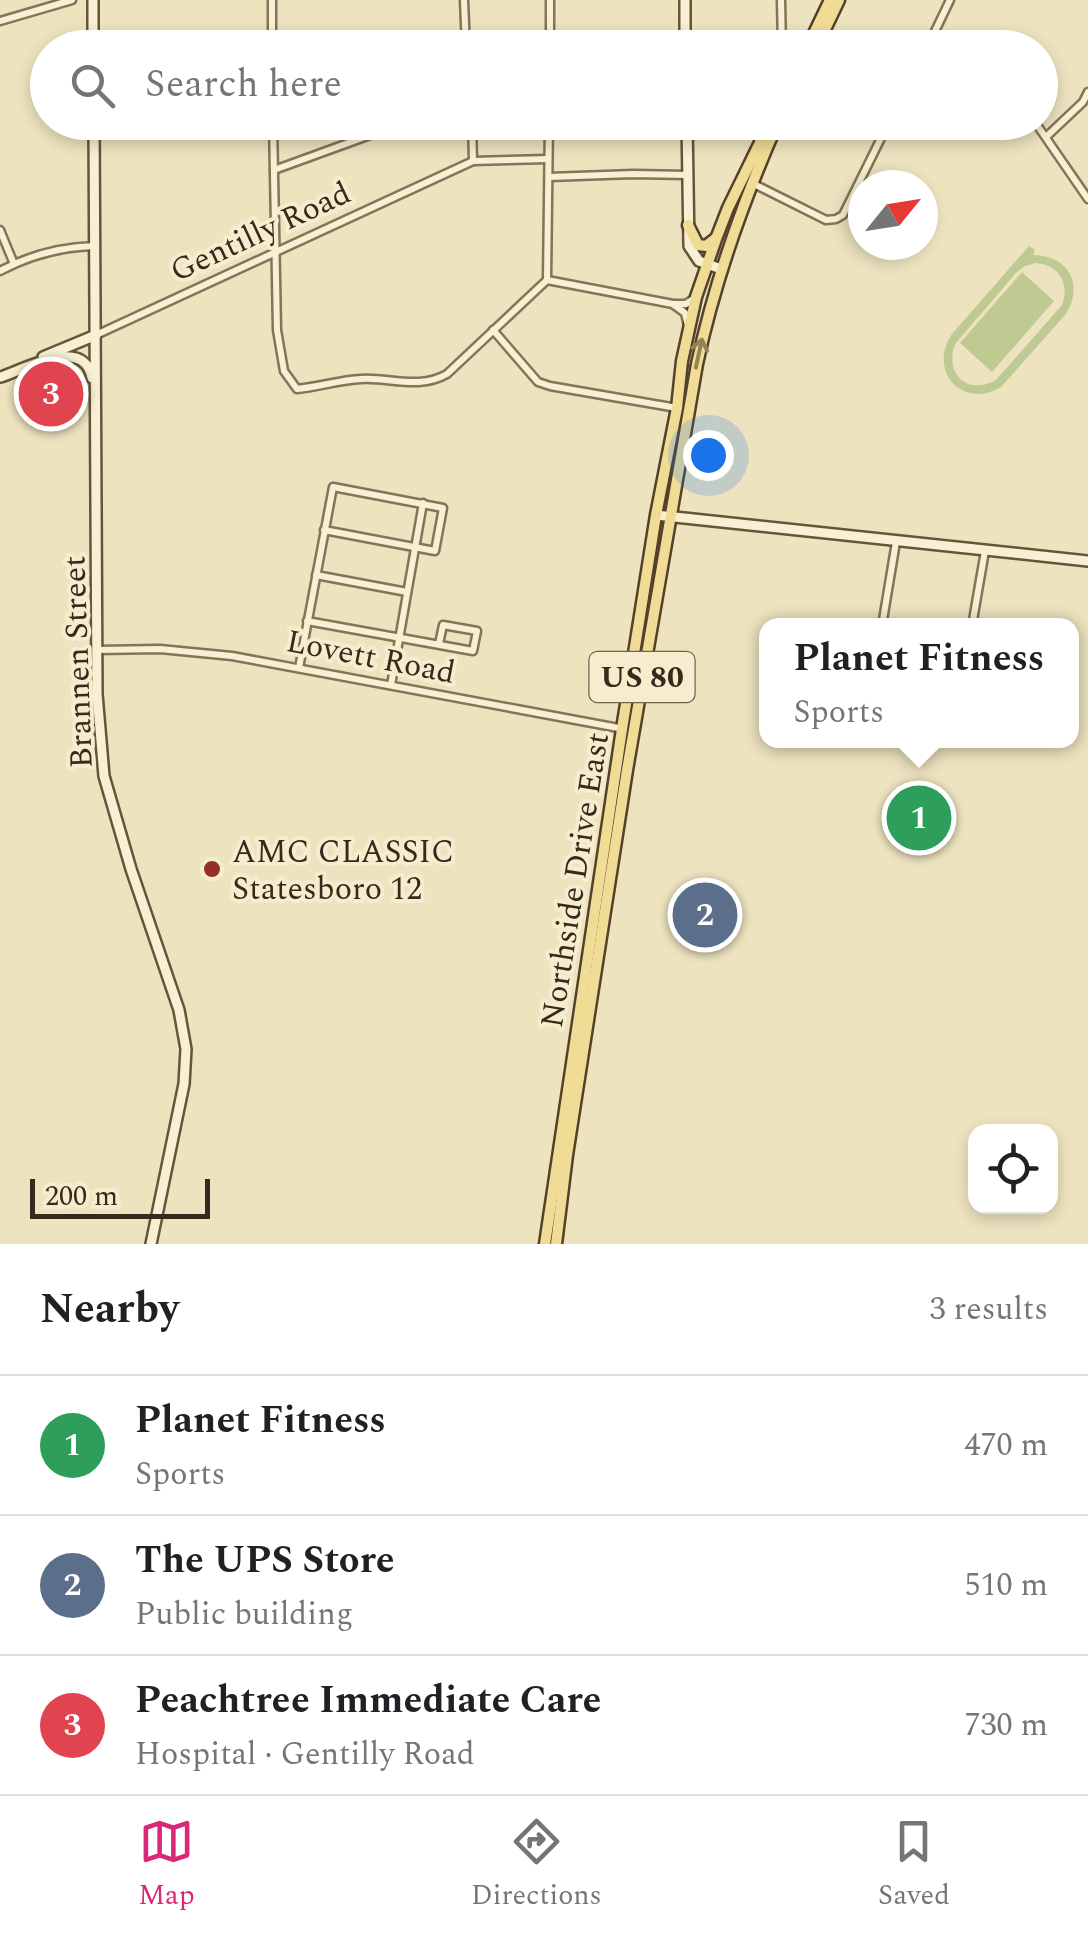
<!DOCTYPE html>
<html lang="en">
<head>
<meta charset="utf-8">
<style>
  :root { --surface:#fff; --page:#f6f6f6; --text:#202124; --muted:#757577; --line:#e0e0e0; --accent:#db2777 }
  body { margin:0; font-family:Spectral,serif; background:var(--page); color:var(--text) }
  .controls { position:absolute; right:30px; bottom:30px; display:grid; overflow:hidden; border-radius:20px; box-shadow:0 5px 15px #0003 }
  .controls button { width:90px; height:90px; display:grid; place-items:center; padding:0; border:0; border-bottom:2px solid var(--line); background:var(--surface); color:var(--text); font:50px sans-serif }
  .compass { position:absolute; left:848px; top:170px; width:90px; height:90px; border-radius:50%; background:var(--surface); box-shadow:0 5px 15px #0003; rotate:60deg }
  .scale { position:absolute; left:30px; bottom:25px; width:180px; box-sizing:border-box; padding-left:10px; border:5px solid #352a1c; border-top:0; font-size:28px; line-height:35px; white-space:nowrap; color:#352a1c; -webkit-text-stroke:8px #f5edce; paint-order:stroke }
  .you { position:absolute; left:708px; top:455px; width:35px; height:35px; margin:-25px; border:8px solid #fff; border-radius:50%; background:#1a73e8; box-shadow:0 0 0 15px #1a73e833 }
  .badge { display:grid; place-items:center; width:65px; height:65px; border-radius:50%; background:var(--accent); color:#fff; font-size:32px; font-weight:700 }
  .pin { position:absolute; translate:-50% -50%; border:5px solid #fff; box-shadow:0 2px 10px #0006 }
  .popup { position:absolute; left:759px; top:618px; width:320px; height:130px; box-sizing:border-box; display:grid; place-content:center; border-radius:20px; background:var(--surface); filter:drop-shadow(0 2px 8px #0005); font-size:32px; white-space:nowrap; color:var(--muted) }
  .popup b { font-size:38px; color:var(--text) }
  .popup::after { content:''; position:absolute; left:50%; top:100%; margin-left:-20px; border:20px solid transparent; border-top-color:var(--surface) }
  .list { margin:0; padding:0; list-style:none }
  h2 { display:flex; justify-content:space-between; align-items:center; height:130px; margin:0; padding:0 40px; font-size:42px }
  h2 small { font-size:32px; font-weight:400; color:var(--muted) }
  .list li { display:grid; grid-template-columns:65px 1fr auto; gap:30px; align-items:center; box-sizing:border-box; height:140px; padding:0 40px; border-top:2px solid var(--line) }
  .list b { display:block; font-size:38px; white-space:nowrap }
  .list p { margin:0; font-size:32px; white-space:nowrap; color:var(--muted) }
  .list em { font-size:32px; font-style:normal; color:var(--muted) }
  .icon { flex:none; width:55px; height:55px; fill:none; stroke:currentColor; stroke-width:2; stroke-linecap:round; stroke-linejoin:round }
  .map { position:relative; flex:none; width:1088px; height:1244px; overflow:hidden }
  .search { position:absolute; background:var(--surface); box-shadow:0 5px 15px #0003; left:30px; right:30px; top:30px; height:110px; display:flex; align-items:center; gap:25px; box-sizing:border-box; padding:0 35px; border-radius:55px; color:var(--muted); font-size:38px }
  .sheet { height:550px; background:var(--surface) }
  nav { display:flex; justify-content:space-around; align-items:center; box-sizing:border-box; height:140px; border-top:2px solid var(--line); background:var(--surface); font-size:28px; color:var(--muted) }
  nav a { display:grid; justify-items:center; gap:5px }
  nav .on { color:var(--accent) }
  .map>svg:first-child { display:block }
  .pitch { fill:#bfca93; fill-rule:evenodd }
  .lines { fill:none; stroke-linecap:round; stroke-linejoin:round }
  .street-casing { stroke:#857458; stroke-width:11 }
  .secondary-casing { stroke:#67553b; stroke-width:14 }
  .primary-casing { stroke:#53412c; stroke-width:15 }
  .street { stroke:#f8f0d2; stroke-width:6 }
  .secondary { stroke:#f8f0d2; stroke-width:9 }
  .primary { stroke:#f1dc96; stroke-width:10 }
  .oneway { stroke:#938359 }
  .poi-dot { fill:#933129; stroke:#f5edce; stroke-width:4 }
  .labels { text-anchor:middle; stroke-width:8; stroke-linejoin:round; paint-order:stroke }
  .shield { fill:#f5edce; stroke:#6f6451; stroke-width:2.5 }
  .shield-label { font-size:30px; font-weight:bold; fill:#352a1c }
  .street-label { font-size:32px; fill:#352a1c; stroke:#f5edce }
  .poi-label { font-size:32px; fill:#352a1c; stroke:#f5edce; text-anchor:start }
</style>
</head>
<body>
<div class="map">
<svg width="1088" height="1244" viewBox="0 0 1088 1244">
  <rect width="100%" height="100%" fill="#ede3bf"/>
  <g class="pitch">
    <path d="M1029,246L1035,250L1033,255C1069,255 1085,286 1065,315L1001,387C963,410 927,371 952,334ZM1036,263C1059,265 1070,283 1062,305L996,380C968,396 944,374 955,344L1016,273L1025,266Z"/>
    <polygon points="1022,272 1054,301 992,372 960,343"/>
  </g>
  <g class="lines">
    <g class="street-casing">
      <g id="street">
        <polyline points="272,0 272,48"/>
        <polyline points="464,0 466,48"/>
        <polyline points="781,0 782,48"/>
        <polyline points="0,21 72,0"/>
        <polyline points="685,42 782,40"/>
        <polyline points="418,48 465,36"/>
        <polyline points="550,48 550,0"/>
        <polyline points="927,48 950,0"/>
        <path d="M273,122L277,330L284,371L297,389C318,387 340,380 361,379C390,377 419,390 447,374L547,280"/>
        <polyline points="472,122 473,161"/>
        <polyline points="1035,122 1088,199"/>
        <polyline points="95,132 135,122"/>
        <polyline points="1046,137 1083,102 1088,92"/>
        <polyline points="274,170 406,122"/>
        <polyline points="549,177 633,174 688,175"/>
        <polyline points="752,183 826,220 836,219 843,215 889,122"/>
        <polyline points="0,230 14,264"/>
        <path d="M0,271C30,255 60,247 94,246"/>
        <polyline points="547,280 549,122"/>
        <polyline points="547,280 673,304 686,304 696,297"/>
        <polyline points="674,305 685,313 688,326"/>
        <polyline points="493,330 538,382 550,386 677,408"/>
        <polyline points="96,335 473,161 548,159"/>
        <polyline points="316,575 407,592"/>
        <polyline points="307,621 473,651 477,631 443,625 439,644"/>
        <polyline points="882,626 896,542"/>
        <polyline points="972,626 985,551"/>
        <polyline points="97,650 160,649 232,656 624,729"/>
        <polyline points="299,668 333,487 443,508 435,551 324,530"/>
        <polyline points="391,685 423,503"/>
      </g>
    </g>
    <g class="secondary-casing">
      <g id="secondary">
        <polyline points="93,0 93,48"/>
        <polyline points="685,0 685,48"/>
        <polyline points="94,122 97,694 104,776 131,869 179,1010 186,1049 184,1084 151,1244"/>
        <polyline points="687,122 689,246 699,261 721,269"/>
        <polyline points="43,357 96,335"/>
        <path d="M1,377C27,368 84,336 92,378"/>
        <polyline points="656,515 1088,561"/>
      </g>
    </g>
    <g class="primary-casing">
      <g id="primary">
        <polyline points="807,48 830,0"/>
        <polyline points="816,48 839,0"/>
        <polyline points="688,225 698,245 706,246 715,239"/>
        <polyline points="545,1244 622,729 656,515 677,408 682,361 696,297 716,239 728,208 770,122"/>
        <path d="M556,1244L567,1155L627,770L697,364C715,280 743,201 778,122"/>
      </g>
    </g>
    <use href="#street" class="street"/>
    <use href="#secondary" class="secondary"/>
    <use href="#primary" class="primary"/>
  </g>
  <defs><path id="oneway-shaft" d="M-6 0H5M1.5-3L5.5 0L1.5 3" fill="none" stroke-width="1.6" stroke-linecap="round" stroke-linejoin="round" transform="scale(2.5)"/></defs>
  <use class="oneway" href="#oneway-shaft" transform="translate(699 353) rotate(-78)"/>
  <circle class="poi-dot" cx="212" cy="869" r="10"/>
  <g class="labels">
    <rect class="shield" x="589.5" y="652" width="105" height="50" rx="8"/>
    <g class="shield-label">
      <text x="642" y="687">US 80</text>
    </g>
    <g class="street-label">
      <text transform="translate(260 231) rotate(-25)" y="11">Gentilly Road</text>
      <text transform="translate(371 656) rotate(11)" y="11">Lovett Road</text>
      <text transform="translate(77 662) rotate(-92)" y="11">Brannen Street</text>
      <text transform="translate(574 880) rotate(-81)" y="11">Northside Drive East</text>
    </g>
    <g class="poi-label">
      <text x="232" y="862">AMC CLASSIC<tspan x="232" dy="37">Statesboro 12</tspan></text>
    </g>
  </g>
</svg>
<div class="controls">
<button><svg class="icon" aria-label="locate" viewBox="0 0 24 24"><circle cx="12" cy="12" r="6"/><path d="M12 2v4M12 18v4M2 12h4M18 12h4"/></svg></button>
</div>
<svg class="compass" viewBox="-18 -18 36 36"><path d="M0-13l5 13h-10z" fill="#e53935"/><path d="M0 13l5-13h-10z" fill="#757577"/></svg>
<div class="scale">200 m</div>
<div class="you"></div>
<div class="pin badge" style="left:919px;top:818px;background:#2e9e5b">1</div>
<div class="popup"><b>Planet Fitness</b>Sports</div>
<div class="pin badge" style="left:705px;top:915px;background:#5c6f8a">2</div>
<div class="pin badge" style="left:51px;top:394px;background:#e0444e">3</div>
<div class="search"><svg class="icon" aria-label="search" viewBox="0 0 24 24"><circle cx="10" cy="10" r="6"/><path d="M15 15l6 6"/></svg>Search here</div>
</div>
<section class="sheet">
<h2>Nearby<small>3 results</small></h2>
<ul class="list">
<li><span class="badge" style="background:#2e9e5b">1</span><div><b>Planet Fitness</b><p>Sports</p></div><em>470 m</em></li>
<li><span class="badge" style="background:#5c6f8a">2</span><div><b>The UPS Store</b><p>Public building</p></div><em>510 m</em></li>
<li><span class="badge" style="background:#e0444e">3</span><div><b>Peachtree Immediate Care</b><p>Hospital · Gentilly Road</p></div><em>730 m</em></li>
</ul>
</section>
<nav>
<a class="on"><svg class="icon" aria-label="map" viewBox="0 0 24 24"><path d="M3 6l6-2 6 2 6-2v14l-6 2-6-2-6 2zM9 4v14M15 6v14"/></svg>Map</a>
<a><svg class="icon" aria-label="directions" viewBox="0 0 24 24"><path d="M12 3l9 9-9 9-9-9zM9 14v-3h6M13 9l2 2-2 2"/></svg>Directions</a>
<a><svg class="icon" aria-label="saved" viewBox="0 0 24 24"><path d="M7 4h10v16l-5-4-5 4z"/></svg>Saved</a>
</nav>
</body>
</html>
